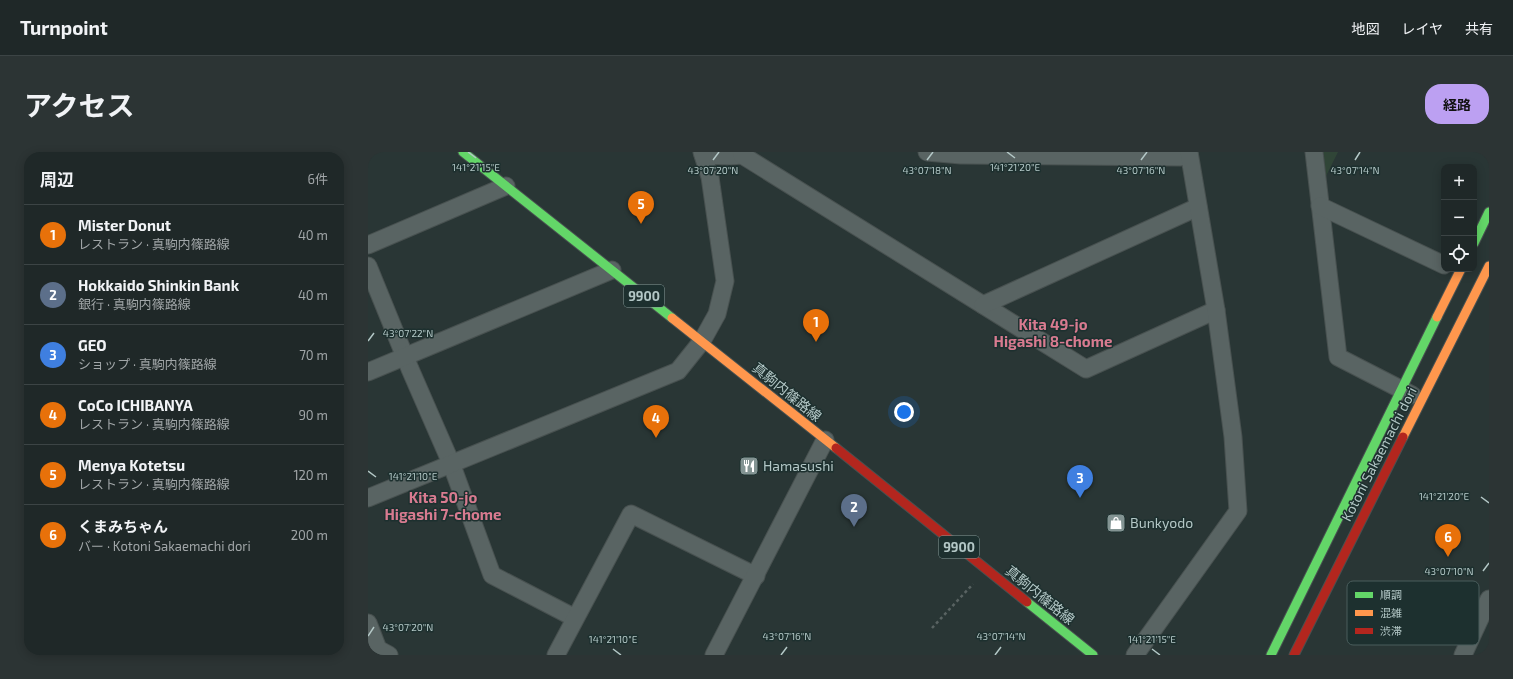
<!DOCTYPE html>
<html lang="ja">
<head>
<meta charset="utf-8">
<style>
  :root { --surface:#1f2828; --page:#2c3434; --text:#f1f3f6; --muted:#a1a6a8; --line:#3c4445; --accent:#bca0f2 }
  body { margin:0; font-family:"Exo 2","Noto Sans JP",sans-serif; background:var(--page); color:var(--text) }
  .controls { position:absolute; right:12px; top:12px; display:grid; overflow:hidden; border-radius:8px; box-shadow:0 2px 10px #0003 }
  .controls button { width:36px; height:36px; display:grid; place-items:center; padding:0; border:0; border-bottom:1px solid var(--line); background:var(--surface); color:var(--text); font:20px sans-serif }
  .you { position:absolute; left:536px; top:260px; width:14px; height:14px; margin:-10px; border:3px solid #fff; border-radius:50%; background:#1a73e8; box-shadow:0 0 0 6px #1a73e833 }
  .badge { display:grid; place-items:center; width:26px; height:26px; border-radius:50%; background:var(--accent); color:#fff; font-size:13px; font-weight:700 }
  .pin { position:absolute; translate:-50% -33px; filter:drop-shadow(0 1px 2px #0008) }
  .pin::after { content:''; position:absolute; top:21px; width:14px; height:12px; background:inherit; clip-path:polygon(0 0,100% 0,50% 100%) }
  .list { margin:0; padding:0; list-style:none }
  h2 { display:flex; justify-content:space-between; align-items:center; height:52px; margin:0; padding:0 16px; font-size:17px }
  h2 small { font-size:13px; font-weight:400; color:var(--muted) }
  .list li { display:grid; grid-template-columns:26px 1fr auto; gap:12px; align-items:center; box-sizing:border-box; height:60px; padding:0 16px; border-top:1px solid var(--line) }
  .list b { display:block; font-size:15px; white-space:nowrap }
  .list p { margin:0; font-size:13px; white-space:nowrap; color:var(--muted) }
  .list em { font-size:13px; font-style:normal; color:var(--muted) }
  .icon { flex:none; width:22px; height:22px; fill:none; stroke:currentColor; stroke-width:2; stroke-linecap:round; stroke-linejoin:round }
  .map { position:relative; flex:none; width:1121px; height:503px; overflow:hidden; border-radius:16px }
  header { display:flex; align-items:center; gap:24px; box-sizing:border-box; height:56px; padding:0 20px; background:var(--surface); border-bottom:1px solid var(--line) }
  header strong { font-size:19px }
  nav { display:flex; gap:22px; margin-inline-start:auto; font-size:14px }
  .intro { display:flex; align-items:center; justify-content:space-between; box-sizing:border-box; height:96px; padding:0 24px }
  h1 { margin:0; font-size:28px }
  .button { padding:10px 18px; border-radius:16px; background:var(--accent); color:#111; font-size:14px; font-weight:700 }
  main { display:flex; gap:24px; padding:0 24px }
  aside { flex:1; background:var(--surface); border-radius:16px; box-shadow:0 2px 10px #0003 }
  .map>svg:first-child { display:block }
  .green { fill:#304537 }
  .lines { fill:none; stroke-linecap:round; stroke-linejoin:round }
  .street-casing { stroke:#485150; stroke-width:19 }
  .fast-casing { stroke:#485150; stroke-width:11 }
  .slow-casing { stroke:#485150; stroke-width:11 }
  .jam-casing { stroke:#485150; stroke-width:11 }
  .path { stroke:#596362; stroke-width:2.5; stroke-dasharray:3 3; stroke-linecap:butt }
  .street { stroke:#596463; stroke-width:17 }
  .fast { stroke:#63d668; stroke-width:9 }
  .slow { stroke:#ff974d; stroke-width:9 }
  .jam { stroke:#b3261e; stroke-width:9 }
  .ticks { fill:none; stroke:#b3c7c6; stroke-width:1.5 }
  .labels { text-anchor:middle; stroke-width:3; stroke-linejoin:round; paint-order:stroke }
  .shield { fill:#1d302f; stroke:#869a99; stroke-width:1 }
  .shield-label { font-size:13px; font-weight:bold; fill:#b3c7c6 }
  .street-label { font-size:14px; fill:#b3c7c6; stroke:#1d302f }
  .poi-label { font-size:14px; fill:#b3c7c6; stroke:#1d302f; text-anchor:start }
  .neighbourhood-label { font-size:15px; font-weight:bold; fill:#d87b90; stroke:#1d302f }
  .key { fill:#1d302f; stroke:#4a5d5c; stroke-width:1 }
  .key-label { font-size:11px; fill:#b3c7c6 }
  .ticks-label { font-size:10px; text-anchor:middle; fill:#b3c7c6; stroke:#1d302f; stroke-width:3; stroke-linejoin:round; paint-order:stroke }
</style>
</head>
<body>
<header>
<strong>Turnpoint</strong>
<nav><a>地図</a><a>レイヤ</a><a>共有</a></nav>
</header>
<div class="intro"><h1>アクセス</h1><a class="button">経路</a></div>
<main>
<aside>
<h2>周辺<small>6件</small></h2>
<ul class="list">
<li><span class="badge" style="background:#e8710a">1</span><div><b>Mister Donut</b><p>レストラン · 真駒内篠路線</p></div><em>40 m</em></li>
<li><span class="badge" style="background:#5c6f8a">2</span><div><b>Hokkaido Shinkin Bank</b><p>銀行 · 真駒内篠路線</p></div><em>40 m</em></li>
<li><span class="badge" style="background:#3f7fe0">3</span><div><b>GEO</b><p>ショップ · 真駒内篠路線</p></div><em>70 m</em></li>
<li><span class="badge" style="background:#e8710a">4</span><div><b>CoCo ICHIBANYA</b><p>レストラン · 真駒内篠路線</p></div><em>90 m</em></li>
<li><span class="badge" style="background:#e8710a">5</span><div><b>Menya Kotetsu</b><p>レストラン · 真駒内篠路線</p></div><em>120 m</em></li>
<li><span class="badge" style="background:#e8710a">6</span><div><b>くまみちゃん</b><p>バー · Kotoni Sakaemachi dori</p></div><em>200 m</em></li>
</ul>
</aside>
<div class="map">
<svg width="1121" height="503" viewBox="0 0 1121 503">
  <rect width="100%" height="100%" fill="#293635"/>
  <polygon class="green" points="955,0 970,0 958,24"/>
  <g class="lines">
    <g class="street-casing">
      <g id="street">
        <polyline points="559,0 593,3 812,5 821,3"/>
        <polyline points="946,0 970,205 1044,243"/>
        <polyline points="335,3 362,4 374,3 376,0"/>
        <polyline points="374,3 718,217 848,158"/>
        <polyline points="952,54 1076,113"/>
        <polyline points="0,93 138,34"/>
        <polyline points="0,114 42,217 83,311 124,423 207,466"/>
        <polyline points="615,153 830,55"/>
        <polyline points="0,220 244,118"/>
        <polyline points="0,346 310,219 334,189 349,162 357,129 342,25 334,0"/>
        <polyline points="0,471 10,497 21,503"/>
        <polyline points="188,503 263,362 388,424"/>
        <polyline points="346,503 457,288"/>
        <polyline points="767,503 870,359 865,285 848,158 821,0"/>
        <polyline points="1095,503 1121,447"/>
      </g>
    </g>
    <g class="fast-casing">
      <g id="fast">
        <polyline points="95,0 304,166"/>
        <polyline points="1106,91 1121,60"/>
        <polyline points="659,450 725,503"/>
        <polyline points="903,503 1069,165"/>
      </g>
    </g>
    <g class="slow-casing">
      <g id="slow">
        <polyline points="1069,165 1093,117"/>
        <polyline points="304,166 468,296"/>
        <polyline points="1035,285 1121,114"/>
      </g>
    </g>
    <g class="jam-casing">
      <g id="jam">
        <polyline points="468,296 659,450"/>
        <polyline points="926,503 1035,285"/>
      </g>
    </g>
    <polyline class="path" points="564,476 605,432"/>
    <use href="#street" class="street"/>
    <use href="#fast" class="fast"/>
    <use href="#slow" class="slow"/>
    <use href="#jam" class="jam"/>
  </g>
  <path class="ticks" d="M100,0L108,6M639,0L647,6M345,8L351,0M559,8L565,0M773,8L779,0M987,8L992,0M0,189L6,181M0,319L8,325M1113,345L1121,351M1115,419L1121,411M0,484L6,475M245,497L253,503M784,497L792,503M413,503L419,495M627,503L633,495"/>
  <defs>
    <g id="restaurant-square" transform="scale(1)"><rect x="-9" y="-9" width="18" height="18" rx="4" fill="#839493" stroke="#1d302f"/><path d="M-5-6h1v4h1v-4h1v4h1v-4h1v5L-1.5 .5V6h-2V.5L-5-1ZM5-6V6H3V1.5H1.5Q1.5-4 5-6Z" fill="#fff"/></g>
    <g id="shop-square" transform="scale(1)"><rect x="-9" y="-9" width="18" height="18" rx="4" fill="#839493" stroke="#1d302f"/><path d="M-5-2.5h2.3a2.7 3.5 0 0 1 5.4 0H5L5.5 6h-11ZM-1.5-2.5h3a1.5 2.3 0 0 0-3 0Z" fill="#fff"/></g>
  </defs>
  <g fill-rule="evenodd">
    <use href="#restaurant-square" x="381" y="314"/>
    <use href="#shop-square" x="748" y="371"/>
  </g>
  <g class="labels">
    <g class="shield">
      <rect x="256" y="133" width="40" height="22" rx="3"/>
      <rect x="571" y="384" width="40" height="22" rx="3"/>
    </g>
    <g class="shield-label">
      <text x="276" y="149">9900</text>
      <text x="591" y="400">9900</text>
    </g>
    <g class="street-label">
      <text transform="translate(419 240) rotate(39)" y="5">真駒内篠路線</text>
      <text transform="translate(1011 302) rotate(-63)" y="5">Kotoni Sakaemachi dori</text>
      <text transform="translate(672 443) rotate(39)" y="5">真駒内篠路線</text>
    </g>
    <g class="poi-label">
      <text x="395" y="319">Hamasushi</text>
      <text x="762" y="376">Bunkyodo</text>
    </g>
    <g class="neighbourhood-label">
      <text x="685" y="178">Kita 49-jo<tspan x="685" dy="17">Higashi 8-chome</tspan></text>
      <text x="75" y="351">Kita 50-jo<tspan x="75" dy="17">Higashi 7-chome</tspan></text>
    </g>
  </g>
  <rect x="979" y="429" width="132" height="64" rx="6" class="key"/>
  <rect x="987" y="440" width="18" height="6" fill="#63d668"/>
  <rect x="987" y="458" width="18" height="6" fill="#ff974d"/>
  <rect x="987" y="476" width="18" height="6" fill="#b3261e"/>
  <g class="key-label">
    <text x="1012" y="447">順調</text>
    <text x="1012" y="465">混雑</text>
    <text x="1012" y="483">渋滞</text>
  </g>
  <g class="ticks-label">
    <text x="108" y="19">141°21'15"E</text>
    <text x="647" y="19">141°21'20"E</text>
    <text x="345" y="22">43°07'20"N</text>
    <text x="559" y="22">43°07'18"N</text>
    <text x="773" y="22">43°07'16"N</text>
    <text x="987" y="22">43°07'14"N</text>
    <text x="40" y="185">43°07'22"N</text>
    <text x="45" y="328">141°21'10"E</text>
    <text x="1076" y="348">141°21'20"E</text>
    <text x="1081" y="423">43°07'10"N</text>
    <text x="40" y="479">43°07'20"N</text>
    <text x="419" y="488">43°07'16"N</text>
    <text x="633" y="488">43°07'14"N</text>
    <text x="245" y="491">141°21'10"E</text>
    <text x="784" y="491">141°21'15"E</text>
  </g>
</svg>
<div class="controls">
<button>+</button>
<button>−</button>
<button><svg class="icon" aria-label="locate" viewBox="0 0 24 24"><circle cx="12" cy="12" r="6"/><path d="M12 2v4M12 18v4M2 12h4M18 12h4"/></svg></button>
</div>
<div class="you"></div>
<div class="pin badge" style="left:448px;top:190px;background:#e8710a">1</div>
<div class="pin badge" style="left:486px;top:375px;background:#5c6f8a">2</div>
<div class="pin badge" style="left:712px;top:346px;background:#3f7fe0">3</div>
<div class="pin badge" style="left:288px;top:286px;background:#e8710a">4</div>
<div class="pin badge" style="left:273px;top:72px;background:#e8710a">5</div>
<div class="pin badge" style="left:1080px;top:405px;background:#e8710a">6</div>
</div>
</main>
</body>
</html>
